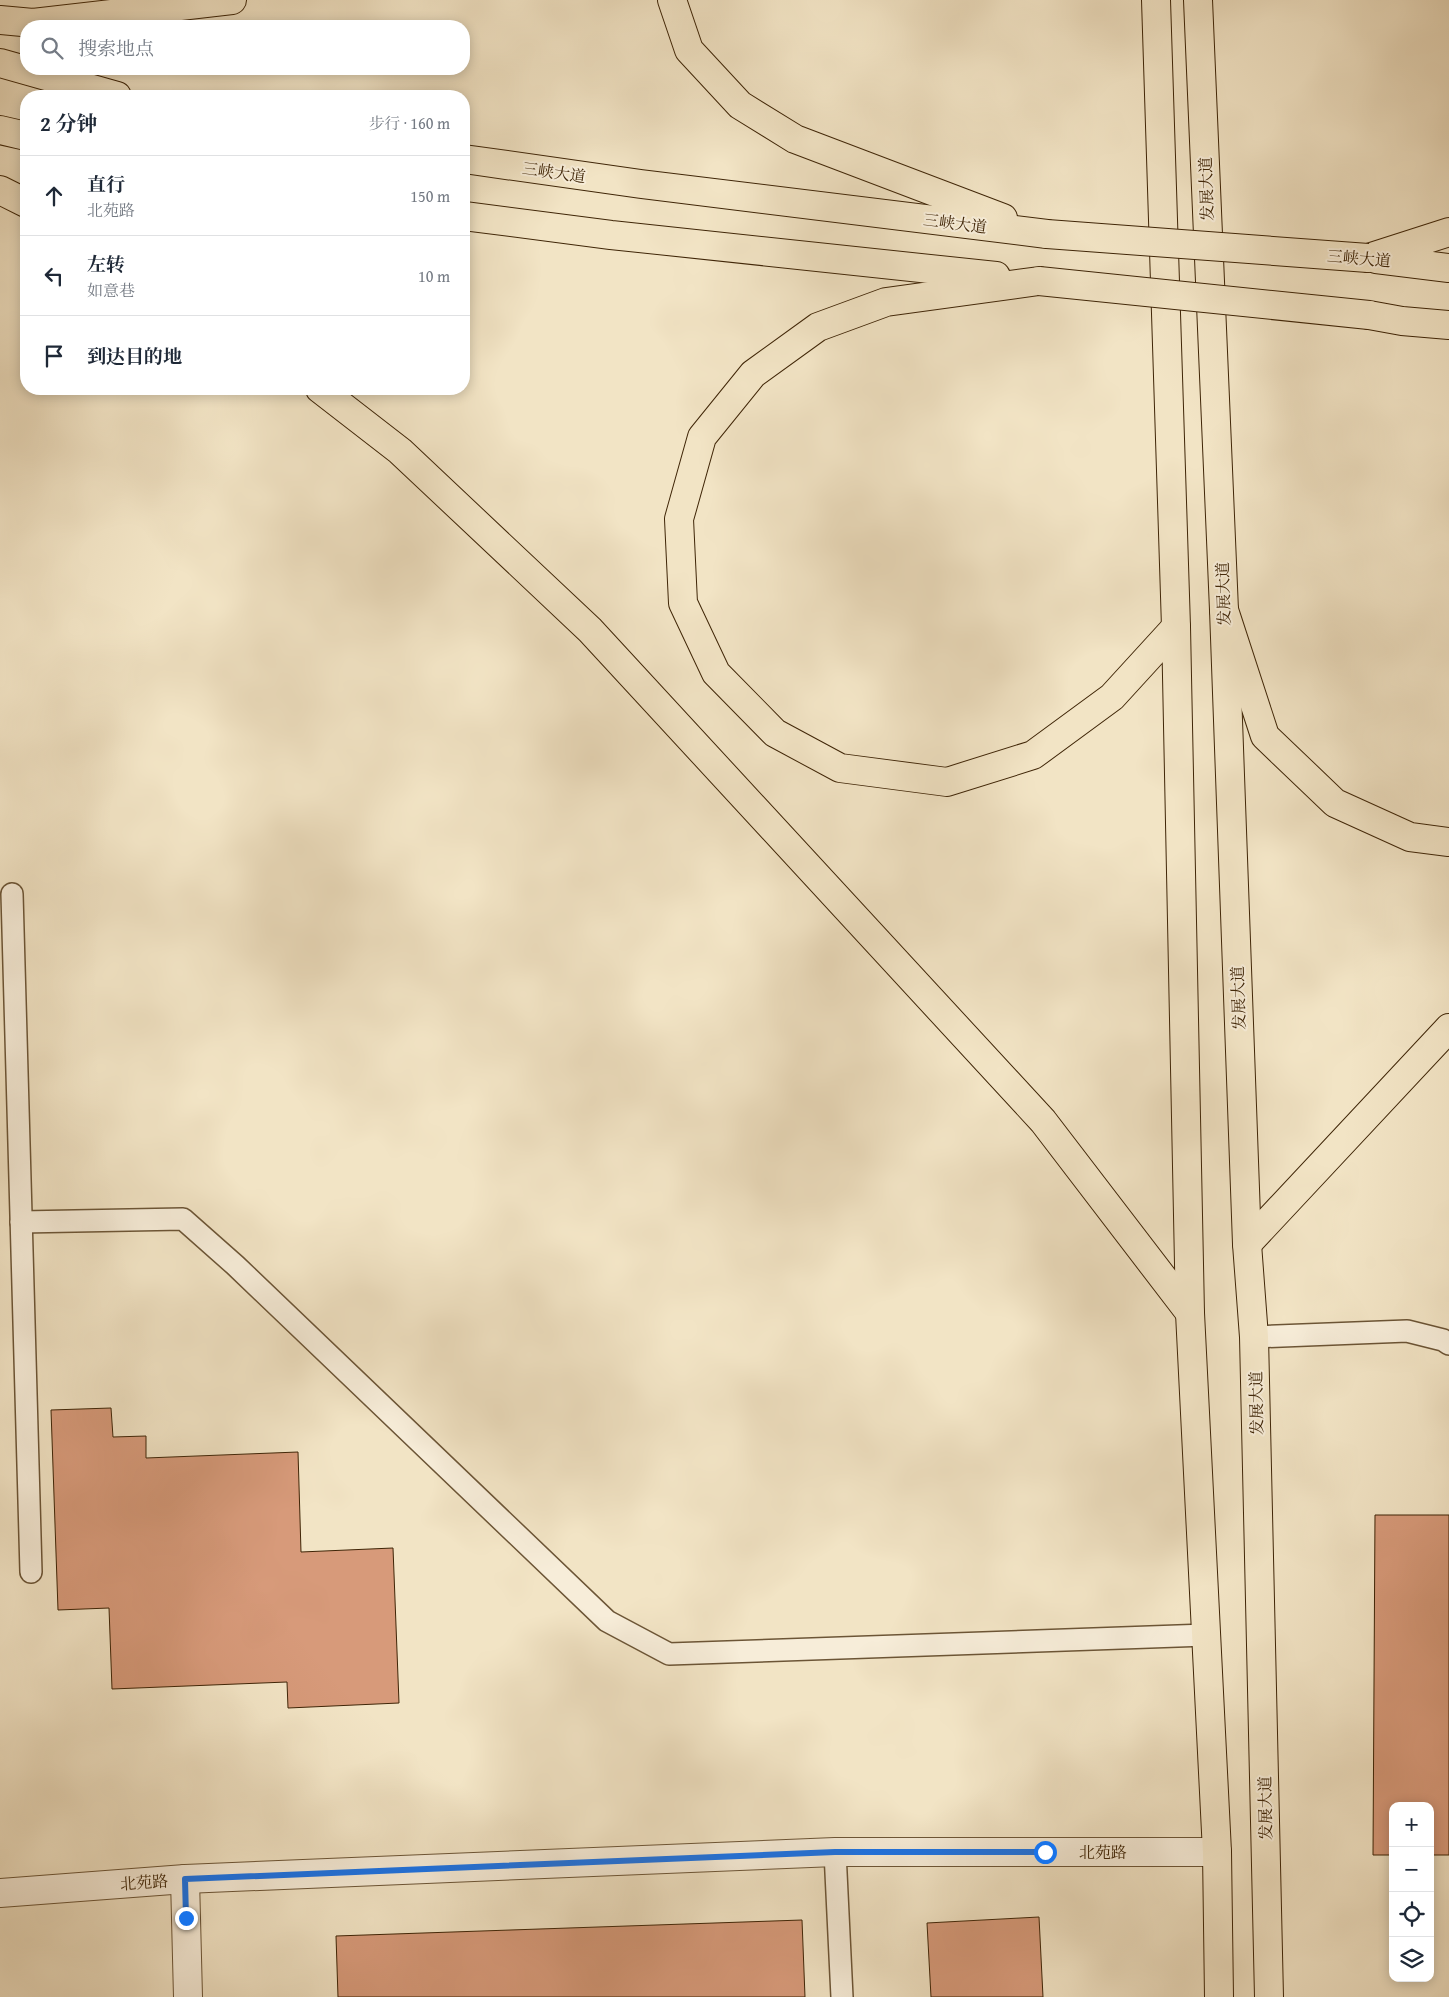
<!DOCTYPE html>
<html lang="zh">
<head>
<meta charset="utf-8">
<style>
  :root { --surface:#fff; --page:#f2f2f3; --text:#1f2937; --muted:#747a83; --line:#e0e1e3 }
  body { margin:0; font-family:"Gentium Book Plus","Noto Serif SC",serif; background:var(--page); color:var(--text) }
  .controls { position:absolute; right:15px; bottom:15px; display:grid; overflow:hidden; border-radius:10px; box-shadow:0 2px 12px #0003 }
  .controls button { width:45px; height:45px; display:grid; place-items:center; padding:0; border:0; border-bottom:1px solid var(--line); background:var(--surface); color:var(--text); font:25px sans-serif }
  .stop { position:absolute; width:15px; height:15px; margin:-11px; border:4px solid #1a73e8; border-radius:50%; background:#fff }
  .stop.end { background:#1a73e8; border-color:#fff; box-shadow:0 1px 5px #0008 }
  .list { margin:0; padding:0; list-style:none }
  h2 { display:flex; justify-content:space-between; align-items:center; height:65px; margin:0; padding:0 20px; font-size:21px }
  h2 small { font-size:16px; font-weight:400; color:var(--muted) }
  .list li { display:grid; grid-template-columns:32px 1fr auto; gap:15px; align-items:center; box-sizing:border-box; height:80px; padding:0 20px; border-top:1px solid var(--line) }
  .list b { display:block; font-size:19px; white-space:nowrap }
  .list p { margin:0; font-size:16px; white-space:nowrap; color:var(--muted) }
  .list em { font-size:16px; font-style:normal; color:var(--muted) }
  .icon { flex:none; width:28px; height:28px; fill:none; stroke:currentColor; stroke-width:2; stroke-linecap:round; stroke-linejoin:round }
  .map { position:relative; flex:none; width:1449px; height:1997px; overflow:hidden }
  .search { position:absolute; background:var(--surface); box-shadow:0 2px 12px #0003; left:20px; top:20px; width:450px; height:55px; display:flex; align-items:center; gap:12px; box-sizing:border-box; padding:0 18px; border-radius:20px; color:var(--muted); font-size:19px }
  .panel { position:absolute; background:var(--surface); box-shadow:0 2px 12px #0003; left:20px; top:90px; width:450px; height:305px; border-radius:20px }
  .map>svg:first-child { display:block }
  .building { fill:#d79a7a; stroke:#3f2507 }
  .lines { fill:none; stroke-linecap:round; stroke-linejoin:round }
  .service-casing { stroke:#6c5536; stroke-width:24 }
  .minor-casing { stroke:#6c5536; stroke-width:30 }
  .trunk-casing { stroke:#3f2507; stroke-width:30 }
  .motorway-casing { stroke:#3f2507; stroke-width:30 }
  .service { stroke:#f7edd9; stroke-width:21 }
  .minor { stroke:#f7edd9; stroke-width:28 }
  .trunk { stroke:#f2e4c5; stroke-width:28 }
  .motorway { stroke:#f2e4c5; stroke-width:28 }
  .motorway-bridge-casing { stroke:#3f2507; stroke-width:30; stroke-linecap:butt }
  .motorway-bridge { stroke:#f2e4c5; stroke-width:28 }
  .route { stroke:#1a73e8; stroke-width:6 }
  .labels { text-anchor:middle; stroke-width:4; stroke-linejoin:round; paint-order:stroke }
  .street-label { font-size:16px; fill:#3f2507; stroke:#f7edd9 }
</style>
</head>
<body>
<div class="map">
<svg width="1449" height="1997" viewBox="0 0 1449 1997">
  <rect width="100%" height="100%" fill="#f2e4c5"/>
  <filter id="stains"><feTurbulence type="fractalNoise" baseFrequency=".004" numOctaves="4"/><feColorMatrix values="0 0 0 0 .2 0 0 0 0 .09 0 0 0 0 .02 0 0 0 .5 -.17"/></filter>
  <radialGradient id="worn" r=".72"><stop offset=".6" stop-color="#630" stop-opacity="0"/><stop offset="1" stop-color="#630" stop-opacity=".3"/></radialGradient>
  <g class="building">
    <polygon points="111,1408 113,1437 146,1436 146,1458 298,1452 301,1552 393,1548 399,1703 288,1708 287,1682 112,1689 109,1608 58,1610 51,1410"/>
    <polygon points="1375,1515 1449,1515 1449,1855 1430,1855 1430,1806 1393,1806 1393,1855 1373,1855"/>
    <polygon points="1039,1917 1043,1997 931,1997 927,1923"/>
    <polygon points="802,1920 805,1997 338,1997 336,1936"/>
  </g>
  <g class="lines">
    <g class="service-casing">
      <g id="service">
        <polyline points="12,894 31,1572"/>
        <polyline points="21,1222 183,1219 235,1265 607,1621 669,1654 1206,1635"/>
        <polyline points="1254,1337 1407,1331 1443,1340 1449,1344"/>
        <polyline points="835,1852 842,1997"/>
      </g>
    </g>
    <g class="minor-casing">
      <g id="minor">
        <polyline points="185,1879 188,1997"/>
        <polyline points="0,1893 185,1879 835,1852 1217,1852"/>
      </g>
    </g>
    <g class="trunk-casing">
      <g id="trunk">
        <polyline points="1156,0 1176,627 1190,1313 1217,1852 1219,1997"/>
        <polyline points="1198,0 1224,610 1247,1244 1254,1337 1269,1997"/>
      </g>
    </g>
    <g class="motorway-casing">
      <g id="motorway">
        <polyline points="672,0 689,50 740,105 795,139 1003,218"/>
        <polyline points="0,20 33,23 232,0"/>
        <polyline points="0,63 117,96"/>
        <polyline points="0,130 26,136"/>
        <polyline points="464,159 641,184 1047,234"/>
        <polyline points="0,190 26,203"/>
        <polyline points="464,216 611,235 996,276"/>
        <polyline points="1368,258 1449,232"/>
        <polyline points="1376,259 1449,268"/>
        <polyline points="1039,281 886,302 818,327 753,374 702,437 679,519 683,603 716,673 775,733 840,768 947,782 1033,755 1112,697 1176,627"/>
        <polyline points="1369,315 1402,321 1449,325"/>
        <polyline points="320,389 400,451 590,630 1043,1121 1190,1313"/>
        <polyline points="1224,610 1265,736 1335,803 1410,837 1449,842"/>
        <polyline points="1247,1244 1449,1028"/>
      </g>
    </g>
    <use href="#service" class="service"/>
    <use href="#minor" class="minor"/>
    <use href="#trunk" class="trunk"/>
    <use href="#motorway" class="motorway"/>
    <g class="motorway-bridge-casing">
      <g id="motorway-bridge">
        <polyline points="1047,234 1368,258"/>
        <polyline points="1039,281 1369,315"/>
      </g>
    </g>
    <use href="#motorway-bridge" class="motorway-bridge"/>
  </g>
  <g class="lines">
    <polyline class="route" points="186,1918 185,1879 835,1852 1045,1852"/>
  </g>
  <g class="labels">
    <g class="street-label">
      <text transform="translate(554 172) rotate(8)" y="6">三峡大道</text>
      <text transform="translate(1206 189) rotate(-92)" y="6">发展大道</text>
      <text transform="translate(955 223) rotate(7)" y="6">三峡大道</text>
      <text transform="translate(1359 258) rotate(5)" y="6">三峡大道</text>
      <text transform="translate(1223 594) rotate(-92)" y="6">发展大道</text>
      <text transform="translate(1238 998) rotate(-92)" y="6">发展大道</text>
      <text transform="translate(1256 1403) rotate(-91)" y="6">发展大道</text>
      <text transform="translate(1265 1808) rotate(-91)" y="6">发展大道</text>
      <text x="1103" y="1858">北苑路</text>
      <text transform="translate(144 1882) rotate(-4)" y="6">北苑路</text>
    </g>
  </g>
  <rect width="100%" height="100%" filter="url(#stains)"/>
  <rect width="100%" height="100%" fill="url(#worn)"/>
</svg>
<div class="controls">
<button>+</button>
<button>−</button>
<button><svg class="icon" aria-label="locate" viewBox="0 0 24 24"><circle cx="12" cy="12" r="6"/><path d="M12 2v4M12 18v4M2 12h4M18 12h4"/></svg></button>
<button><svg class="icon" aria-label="layers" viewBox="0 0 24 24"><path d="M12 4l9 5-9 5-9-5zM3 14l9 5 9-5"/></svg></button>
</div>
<div class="stop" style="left:1045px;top:1852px"></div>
<div class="stop end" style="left:186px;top:1918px"></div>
<div class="search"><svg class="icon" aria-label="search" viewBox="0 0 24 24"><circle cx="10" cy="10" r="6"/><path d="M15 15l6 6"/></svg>搜索地点</div>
<section class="panel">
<h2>2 分钟<small>步行 · 160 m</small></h2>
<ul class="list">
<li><svg class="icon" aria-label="ahead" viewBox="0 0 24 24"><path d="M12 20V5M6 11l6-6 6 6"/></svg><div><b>直行</b><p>北苑路</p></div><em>150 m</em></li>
<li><svg class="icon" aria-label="left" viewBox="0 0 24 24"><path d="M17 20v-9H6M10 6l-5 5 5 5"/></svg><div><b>左转</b><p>如意巷</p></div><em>10 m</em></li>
<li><svg class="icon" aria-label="arrive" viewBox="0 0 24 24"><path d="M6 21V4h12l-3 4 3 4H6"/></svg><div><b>到达目的地</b></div></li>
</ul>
</section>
</div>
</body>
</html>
